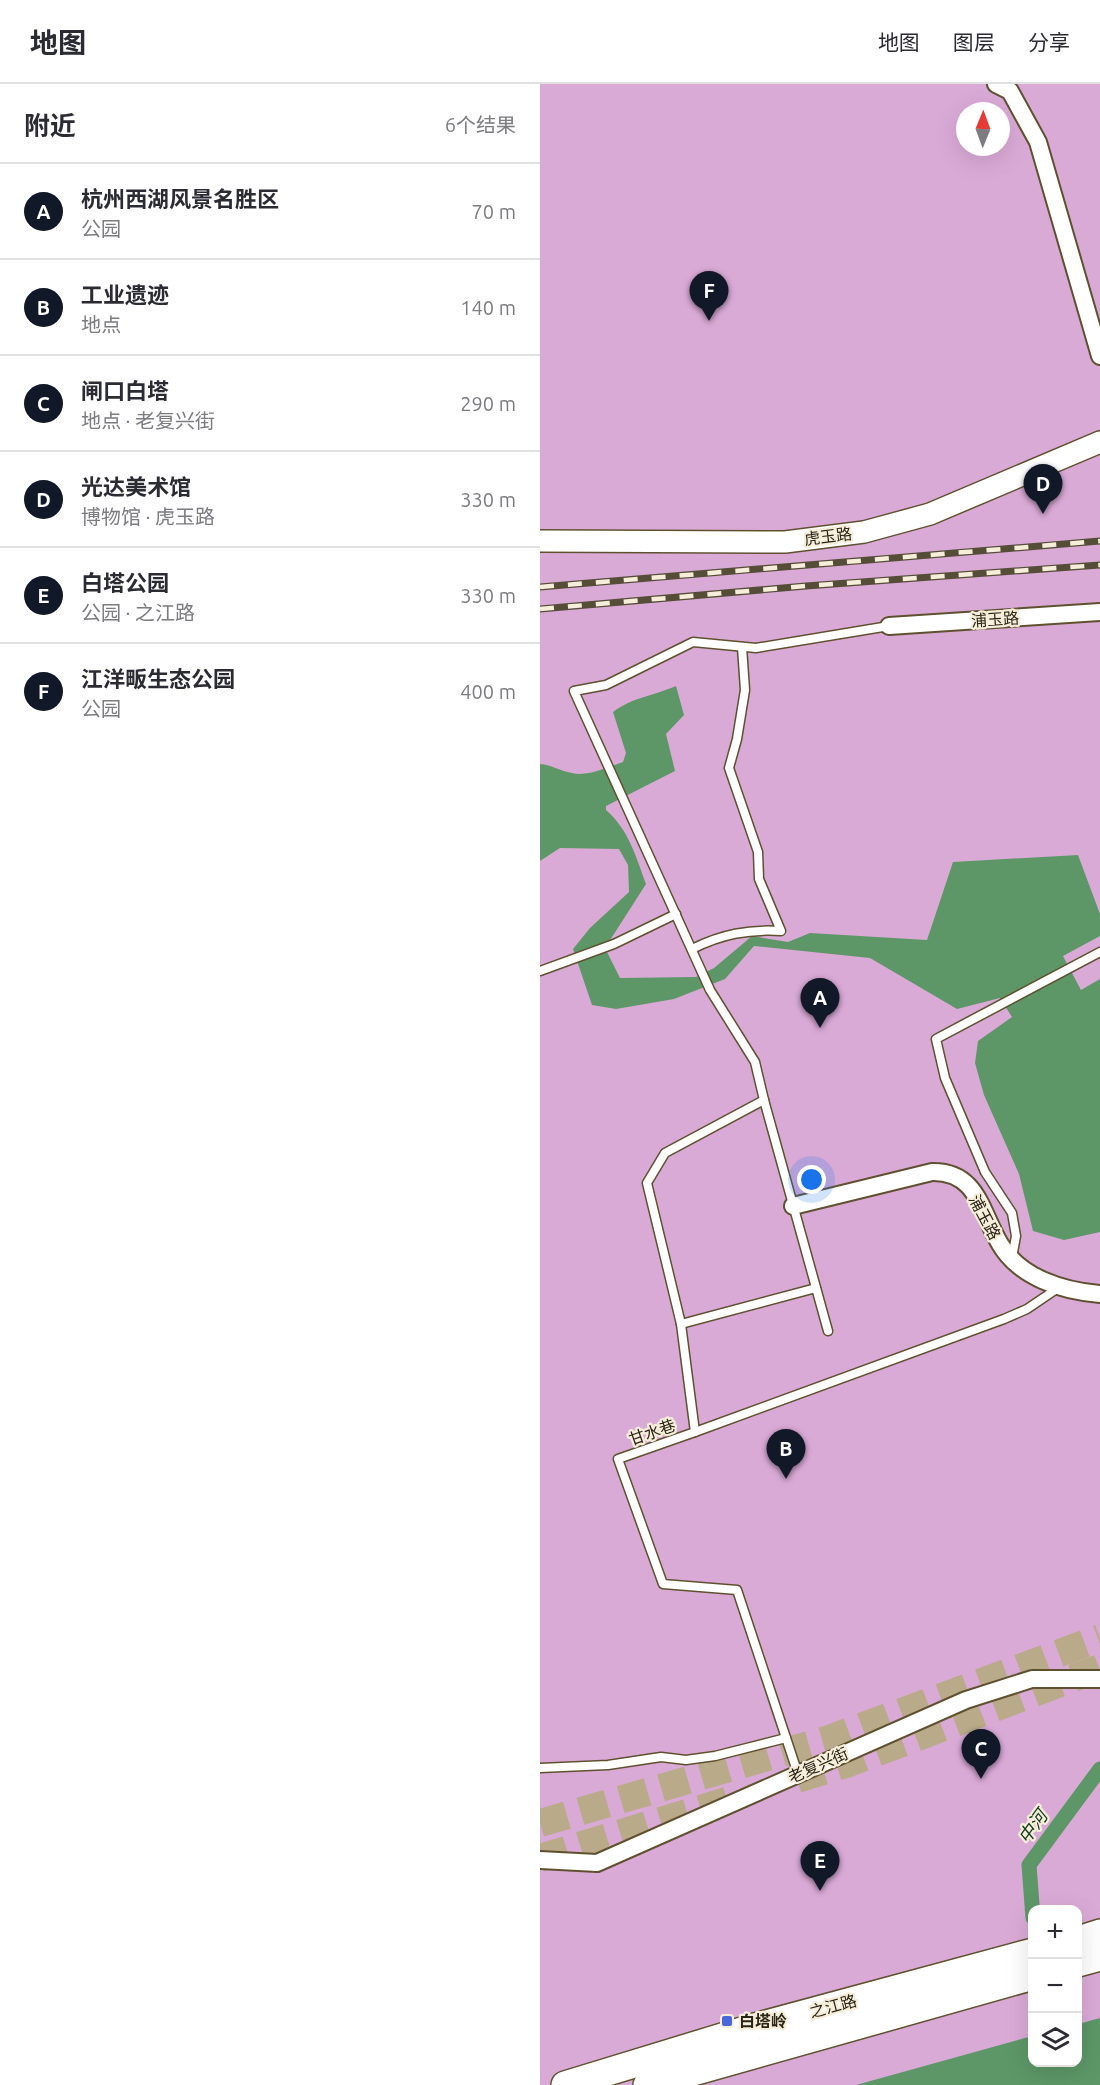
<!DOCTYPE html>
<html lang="zh">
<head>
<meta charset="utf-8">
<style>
  :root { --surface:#fff; --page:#f2f2f3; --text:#2b2b33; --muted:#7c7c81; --line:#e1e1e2; --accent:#111827 }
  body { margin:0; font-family:Ubuntu,"Noto Sans SC",sans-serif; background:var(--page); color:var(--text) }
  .controls { position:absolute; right:18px; bottom:18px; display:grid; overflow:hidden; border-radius:12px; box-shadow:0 6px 24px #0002 }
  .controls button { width:54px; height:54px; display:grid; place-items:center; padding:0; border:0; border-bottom:2px solid var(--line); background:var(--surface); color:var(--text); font:30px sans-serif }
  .compass { position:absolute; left:416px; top:18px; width:54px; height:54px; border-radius:50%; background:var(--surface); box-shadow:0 6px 24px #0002; rotate:1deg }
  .you { position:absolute; left:272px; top:1096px; width:21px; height:21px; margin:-15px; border:4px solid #fff; border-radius:50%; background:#1a73e8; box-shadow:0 0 0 9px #1a73e833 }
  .badge { display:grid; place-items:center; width:39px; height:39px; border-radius:50%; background:var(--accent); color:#fff; font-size:20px; font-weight:700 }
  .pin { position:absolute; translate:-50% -50px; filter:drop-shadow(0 2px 3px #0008) }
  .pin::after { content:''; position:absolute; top:32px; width:21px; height:18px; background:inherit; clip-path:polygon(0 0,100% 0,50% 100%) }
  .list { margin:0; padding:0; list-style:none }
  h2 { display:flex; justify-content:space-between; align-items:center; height:78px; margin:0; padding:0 24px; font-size:26px }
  h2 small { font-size:20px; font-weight:400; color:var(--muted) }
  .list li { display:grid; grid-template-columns:39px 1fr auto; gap:18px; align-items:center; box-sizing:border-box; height:96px; padding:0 24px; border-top:2px solid var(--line) }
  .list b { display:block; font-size:22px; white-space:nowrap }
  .list p { margin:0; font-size:20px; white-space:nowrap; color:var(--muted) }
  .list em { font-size:20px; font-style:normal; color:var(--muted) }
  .icon { flex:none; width:33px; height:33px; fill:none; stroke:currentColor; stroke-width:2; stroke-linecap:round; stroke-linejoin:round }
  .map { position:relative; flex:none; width:560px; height:2001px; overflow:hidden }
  header { display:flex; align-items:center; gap:36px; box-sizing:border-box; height:84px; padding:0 30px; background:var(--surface); border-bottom:2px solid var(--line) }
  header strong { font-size:28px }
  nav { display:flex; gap:33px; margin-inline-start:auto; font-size:21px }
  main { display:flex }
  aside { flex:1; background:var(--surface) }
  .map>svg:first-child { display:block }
  .green { fill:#daaad7; fill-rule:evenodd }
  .water { fill:#5d9767 }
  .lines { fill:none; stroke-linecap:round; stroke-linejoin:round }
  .canal { stroke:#5d9767; stroke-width:15 }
  .trunk-tunnel { stroke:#b9ab89; stroke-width:28; stroke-dasharray:28 14; stroke-linecap:butt }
  .service-casing { stroke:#5f512f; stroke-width:11 }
  .minor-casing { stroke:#5f512f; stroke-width:20 }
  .tertiary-casing { stroke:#5f512f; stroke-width:24 }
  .primary-casing { stroke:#5f512f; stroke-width:30 }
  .service { stroke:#fff; stroke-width:8 }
  .minor { stroke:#fff; stroke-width:16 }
  .tertiary { stroke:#fff; stroke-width:21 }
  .primary { stroke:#fff; stroke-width:27 }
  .rail-casing { stroke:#564d38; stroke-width:7 }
  .rail { stroke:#f6eedb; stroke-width:4.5; stroke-dasharray:14; stroke-linecap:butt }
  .poi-dot { fill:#4867db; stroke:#f6eedb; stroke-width:2 }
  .labels { text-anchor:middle; stroke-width:4.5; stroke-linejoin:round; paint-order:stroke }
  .street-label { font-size:16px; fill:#2b2516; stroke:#f6eedb }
  .poi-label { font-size:16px; font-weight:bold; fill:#2b2516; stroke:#f6eedb; text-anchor:start }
  .water-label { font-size:18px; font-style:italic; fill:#0e3b1a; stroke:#f6eedb }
</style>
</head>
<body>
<header>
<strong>地图</strong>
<nav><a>地图</a><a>图层</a><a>分享</a></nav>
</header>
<main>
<aside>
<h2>附近<small>6个结果</small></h2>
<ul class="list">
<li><span class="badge">A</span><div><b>杭州西湖风景名胜区</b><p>公园</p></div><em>70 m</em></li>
<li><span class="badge">B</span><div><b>工业遗迹</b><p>地点</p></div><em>140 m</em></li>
<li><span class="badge">C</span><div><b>闸口白塔</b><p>地点 · 老复兴街</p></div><em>290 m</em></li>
<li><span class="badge">D</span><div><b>光达美术馆</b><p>博物馆 · 虎玉路</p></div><em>330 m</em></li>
<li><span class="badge">E</span><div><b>白塔公园</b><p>公园 · 之江路</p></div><em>330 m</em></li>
<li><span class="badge">F</span><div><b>江洋畈生态公园</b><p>公园</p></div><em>400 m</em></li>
</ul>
</aside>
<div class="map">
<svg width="560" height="2001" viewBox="0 0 560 2001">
  <rect width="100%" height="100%" fill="#ddcda6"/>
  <path class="green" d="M0,0H560V1942L538,1948V1826H493L492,1961L345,2001H0ZM425,27H461V63H425Z"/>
  <g class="water">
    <path d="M136,602L144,631L126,650L135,687L66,722V726C89,746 96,773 106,800L65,864L80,894L156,893L174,884L212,852L248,858L270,849L387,856L413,778L538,771L560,830V852L523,872L541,906L560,895V1148L524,1156L493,1147L479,1090L444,1011L435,979L438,957L472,933L460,914L417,925L330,874L214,862L185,895L134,915L76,925L52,921L33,865L50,844L89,808L88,781L79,765L20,764L0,777V680C12,681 20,687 32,689C47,693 68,683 83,678L86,669L73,628C93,613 113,612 136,602Z"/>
    <polygon points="560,1934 560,2001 316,2001 492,1952 493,1978 538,1978 538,1940"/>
  </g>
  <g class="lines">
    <polyline class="canal" points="493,1834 489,1781 560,1685"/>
    <g class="trunk-tunnel">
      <polyline points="257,1695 309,1679 560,1584"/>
      <polyline points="0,1739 286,1656 560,1554"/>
      <polyline points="0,1774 196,1714"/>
    </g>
    <g class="service-casing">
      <g id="service">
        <path d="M152,865C182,850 209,845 241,847L219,795L218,768L189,684L197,655L205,606L202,563"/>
        <polyline points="0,887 74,860 136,830"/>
        <polyline points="224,1016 125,1069 107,1099 141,1240 155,1348 78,1375 123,1500 197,1506 258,1690"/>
        <polyline points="472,1174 476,1152 472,1129 445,1088 405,994 396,955 560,868"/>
        <polyline points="141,1240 276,1204"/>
        <polyline points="288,1247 224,1016 215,978 170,906 34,607 66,601 153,558 216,564 349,542"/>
        <polyline points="155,1348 464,1235 487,1225 518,1204"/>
        <polyline points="0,1684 68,1681 121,1673 146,1676 175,1672 246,1654"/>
      </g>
    </g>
    <g class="minor-casing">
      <g id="minor">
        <polyline points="456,0 470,7 498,58 560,272"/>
        <polyline points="349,542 560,528"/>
        <path d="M253,1122L392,1088C438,1087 441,1129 460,1160C480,1194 523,1207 560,1210"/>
        <polyline points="0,1776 57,1779 426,1616 492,1595 560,1595"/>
      </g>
    </g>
    <g class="tertiary-casing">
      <polyline id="tertiary" points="0,457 245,458 324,448 390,430 560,358"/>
    </g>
    <g class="primary-casing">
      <g id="primary">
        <polyline points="538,1856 560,1849"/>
        <polyline points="538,1879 560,1873"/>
        <polyline points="25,2001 215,1943 493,1868"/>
        <polyline points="107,2001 493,1892"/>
      </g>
    </g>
    <use href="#service" class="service"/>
    <use href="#minor" class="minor"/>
    <use href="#tertiary" class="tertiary"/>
    <use href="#primary" class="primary"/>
    <g class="rail-casing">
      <g id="rail">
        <polyline points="0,503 560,457"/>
        <polyline points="0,525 266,502 560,481"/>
      </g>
    </g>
    <use href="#rail" class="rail"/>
  </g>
  <rect class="poi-dot" x="181" y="1931" width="12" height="12" rx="3"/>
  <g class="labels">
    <g class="street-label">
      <text transform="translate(288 452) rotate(-7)" y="6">虎玉路</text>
      <text transform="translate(455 535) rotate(-4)" y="6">浦玉路</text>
      <text transform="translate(445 1133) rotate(62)" y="6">浦玉路</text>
      <text transform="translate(112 1348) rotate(-19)" y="6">甘水巷</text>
      <text transform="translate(278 1681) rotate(-24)" y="6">老复兴街</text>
      <text transform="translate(293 1922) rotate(-15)" y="6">之江路</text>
    </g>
    <g class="poi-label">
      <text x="199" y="1943">白塔岭</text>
    </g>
    <g class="water-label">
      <text transform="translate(493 1743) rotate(-54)" y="6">中河</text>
    </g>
  </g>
</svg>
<div class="controls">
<button>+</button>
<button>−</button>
<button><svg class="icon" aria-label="layers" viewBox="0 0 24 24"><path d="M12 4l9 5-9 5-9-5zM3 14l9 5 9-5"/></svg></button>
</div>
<svg class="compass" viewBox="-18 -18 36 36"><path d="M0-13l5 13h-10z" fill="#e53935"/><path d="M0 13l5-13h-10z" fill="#7c7c81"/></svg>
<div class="you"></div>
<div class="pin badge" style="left:280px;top:944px">A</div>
<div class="pin badge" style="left:246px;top:1395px">B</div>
<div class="pin badge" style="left:441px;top:1695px">C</div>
<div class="pin badge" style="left:503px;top:430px">D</div>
<div class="pin badge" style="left:280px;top:1807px">E</div>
<div class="pin badge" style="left:169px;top:237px">F</div>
</div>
</main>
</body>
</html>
